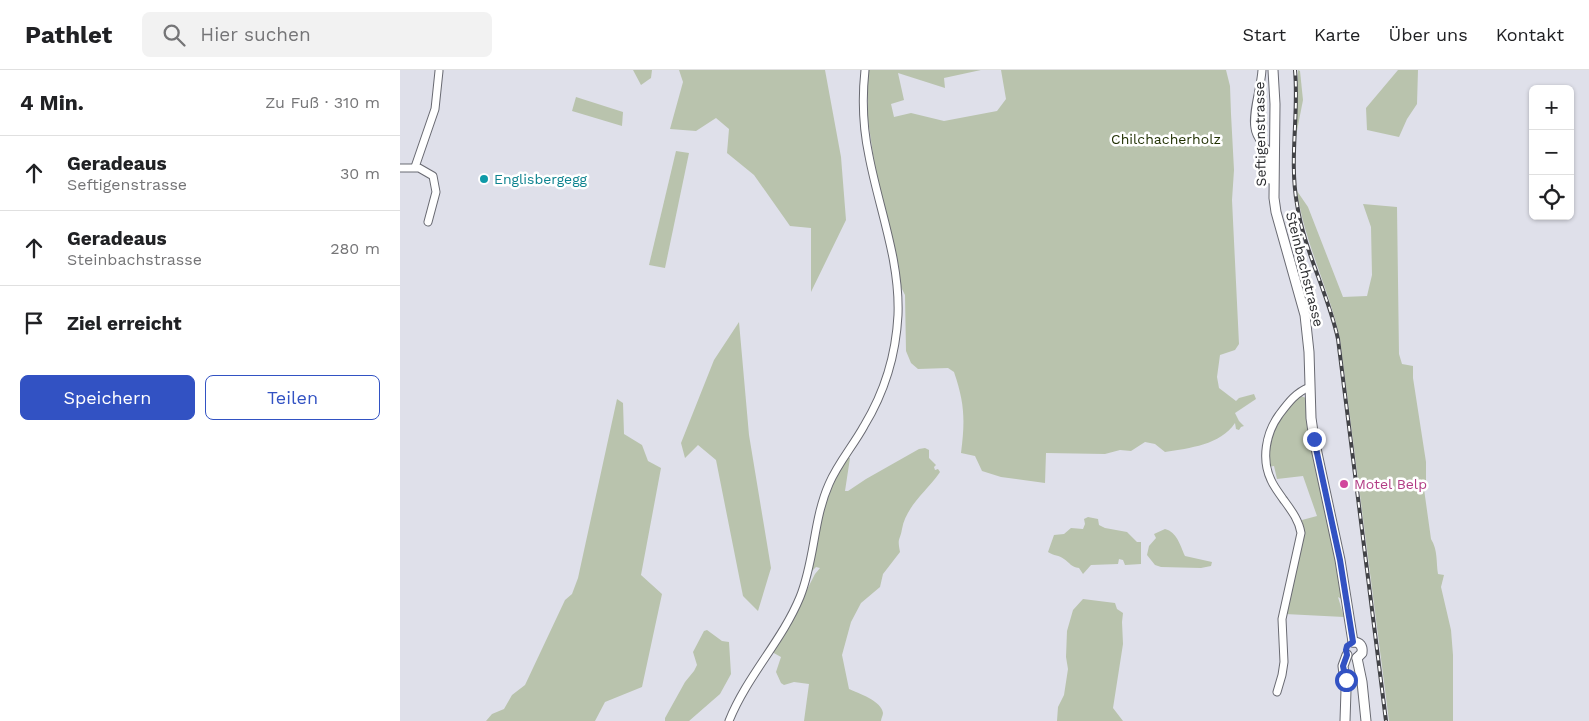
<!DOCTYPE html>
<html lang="de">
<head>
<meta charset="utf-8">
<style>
  :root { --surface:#fff; --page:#f2f2f2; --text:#202124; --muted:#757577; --line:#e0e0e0; --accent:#3252c3 }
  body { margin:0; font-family:"Work Sans",sans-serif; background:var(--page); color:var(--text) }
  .controls { position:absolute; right:15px; top:15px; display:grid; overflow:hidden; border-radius:8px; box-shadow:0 1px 4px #0004 }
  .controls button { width:45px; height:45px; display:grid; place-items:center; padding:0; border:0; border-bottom:1px solid var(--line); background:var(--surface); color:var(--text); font:25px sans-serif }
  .stop { position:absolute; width:15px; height:15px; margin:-11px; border:4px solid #3252c3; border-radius:50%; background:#fff }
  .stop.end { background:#3252c3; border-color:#fff; box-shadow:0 1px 5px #0008 }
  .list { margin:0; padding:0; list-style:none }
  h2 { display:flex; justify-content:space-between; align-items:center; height:65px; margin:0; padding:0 20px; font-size:21px }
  h2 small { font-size:16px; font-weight:400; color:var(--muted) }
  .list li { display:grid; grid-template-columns:32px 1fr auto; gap:15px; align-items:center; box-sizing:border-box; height:75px; padding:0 20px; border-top:1px solid var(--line) }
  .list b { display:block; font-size:19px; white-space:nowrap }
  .list p { margin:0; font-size:16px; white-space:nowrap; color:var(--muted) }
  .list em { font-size:16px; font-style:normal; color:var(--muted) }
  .actions { display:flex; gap:10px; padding:15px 20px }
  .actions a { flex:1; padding:11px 0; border:1px solid var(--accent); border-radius:8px; text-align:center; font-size:18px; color:var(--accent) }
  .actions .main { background:var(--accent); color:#fff }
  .icon { flex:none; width:28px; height:28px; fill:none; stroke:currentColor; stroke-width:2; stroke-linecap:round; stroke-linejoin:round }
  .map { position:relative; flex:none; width:1189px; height:651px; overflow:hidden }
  header { display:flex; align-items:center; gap:30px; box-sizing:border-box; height:70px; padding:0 25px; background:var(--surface); border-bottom:1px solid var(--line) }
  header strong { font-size:24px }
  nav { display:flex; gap:28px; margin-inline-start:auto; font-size:18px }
  .search { width:350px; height:45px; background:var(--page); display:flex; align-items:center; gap:12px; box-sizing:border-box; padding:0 18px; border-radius:8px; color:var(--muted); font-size:19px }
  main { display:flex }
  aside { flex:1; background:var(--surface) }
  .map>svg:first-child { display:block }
  .green { fill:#b9c3ad }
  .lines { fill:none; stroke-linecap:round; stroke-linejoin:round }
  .minor-casing { stroke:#696a72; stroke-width:9 }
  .major-casing { stroke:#696a72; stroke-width:11 }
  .minor { stroke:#fff; stroke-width:7 }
  .major { stroke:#fff; stroke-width:9 }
  .rail-casing { stroke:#424347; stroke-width:4 }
  .rail { stroke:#fff; stroke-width:2; stroke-dasharray:5.5; stroke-linecap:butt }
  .route { stroke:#3252c3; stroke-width:6 }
  .culture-dot { fill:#0f9aa8; stroke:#fff; stroke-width:2 }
  .hotel-dot { fill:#d1479c; stroke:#fff; stroke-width:2 }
  .labels { text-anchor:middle; stroke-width:5; stroke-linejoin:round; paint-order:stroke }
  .street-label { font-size:14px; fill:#2b2c2f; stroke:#fff }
  .park-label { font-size:14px; fill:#1f2f00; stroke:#fff }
  .culture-label { font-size:14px; fill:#0d838f; stroke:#fff; text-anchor:start }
  .hotel-label { font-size:14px; fill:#b23c85; stroke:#fff; text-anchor:start }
</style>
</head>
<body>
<header>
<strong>Pathlet</strong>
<div class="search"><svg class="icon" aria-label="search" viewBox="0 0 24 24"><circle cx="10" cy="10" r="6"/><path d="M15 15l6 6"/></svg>Hier suchen</div>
<nav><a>Start</a><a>Karte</a><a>Über uns</a><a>Kontakt</a></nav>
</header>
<main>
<aside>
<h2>4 Min.<small>Zu Fuß · 310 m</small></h2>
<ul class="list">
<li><svg class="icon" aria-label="ahead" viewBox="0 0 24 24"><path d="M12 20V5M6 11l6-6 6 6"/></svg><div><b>Geradeaus</b><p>Seftigenstrasse</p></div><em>30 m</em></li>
<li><svg class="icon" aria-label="ahead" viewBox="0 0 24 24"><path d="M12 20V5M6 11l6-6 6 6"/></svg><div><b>Geradeaus</b><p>Steinbachstrasse</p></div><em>280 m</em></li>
<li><svg class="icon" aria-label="arrive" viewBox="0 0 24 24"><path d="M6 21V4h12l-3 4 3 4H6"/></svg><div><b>Ziel erreicht</b></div></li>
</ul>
<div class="actions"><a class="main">Speichern</a><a>Teilen</a></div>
</aside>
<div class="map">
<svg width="1189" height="651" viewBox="0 0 1189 651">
  <rect width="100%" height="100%" fill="#dfe0ea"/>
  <g class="green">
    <polygon points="233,0 252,0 251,8 241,15"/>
    <polygon points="279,0 425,0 441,87 446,150 411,222 411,158 390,156 354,105 327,83 329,59 316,48 296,61 270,59 283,12"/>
    <path d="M468,0H581L544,8L545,18L498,3L504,30L491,34L494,47L511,43L544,51L597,41L606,29L601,0H826L830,16L831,44L834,100L832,130L839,274L835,280L820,285L817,307L819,318L836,331L839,328L854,324L856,329L835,343L839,351L844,356L841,357L839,360L836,359L835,353C820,375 790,378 765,382L755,374L745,372L731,381L720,380L705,384L646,383L645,413L601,407L582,401L575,386L561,383C565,351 565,334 554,302L548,298L518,299L511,293L506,281L505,225L500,215L499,197L475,98L468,50Z"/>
    <polygon points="898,0 900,1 903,30 896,66"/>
    <polygon points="998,0 1018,0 1017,34 1007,49 999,67 967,60 966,38"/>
    <polygon points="176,27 223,42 222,56 172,41"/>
    <polygon points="276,81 289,83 265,198 249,195"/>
    <path d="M897,121L908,137L943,227L967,226L972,205L971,157L963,134L997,137L999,284L1002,294L1013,296V308L1026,392V416L1024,419L1031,469C1038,480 1036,492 1038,504L1044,505L1041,517L1051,560L1053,585V651H989L940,269C929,218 904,172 897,121Z"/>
    <polygon points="339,252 349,365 371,498 358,541 343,526 316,390 298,375 285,388 281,373 314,290"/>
    <path d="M901,326L906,328L909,369L934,478L943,530L938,527L944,547L885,544L904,464L902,450L917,446L903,406L877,409L874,396L869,397C866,363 877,351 898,327Z"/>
    <polygon points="217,329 223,333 224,364 242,375 248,391 261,398 241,505 262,524 242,617 205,632 195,651 86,651 92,644 104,639 112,625 125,615 165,530 172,524 178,508"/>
    <path d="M525,378L529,380V388L536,395L534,397L535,400L538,399L540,402C527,421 506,436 502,459C500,471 497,467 500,482L483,504L480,517L461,533L451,552L442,585L449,619C458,623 482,631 483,643C483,646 481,648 481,651H404L409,614L394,612L384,615L381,613L376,602L381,587L372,582L393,547L415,504L420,498L416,497L411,502C418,462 425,422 447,387L450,388L445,421H448L466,409L519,379Z"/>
    <path d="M688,447L698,449L699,455L705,458L727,462L737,472H741V494L725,495L723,490L719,489L718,494L691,495L683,504L679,498C671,497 670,493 664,489C659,485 654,486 648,482L654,465L664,464L671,458L683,459L685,454L684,449Z"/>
    <path d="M765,459C777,462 780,475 785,486L812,492L811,496L801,498L761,497L755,495L747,485L749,476L756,468L754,464Z"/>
    <polygon points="683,529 715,533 717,539 723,543 722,552 723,574 713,638 723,651 657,651 658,637 664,625 668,599 666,587 667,561 673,540"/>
    <polygon points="307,560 322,571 329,572 331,604 320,624 289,651 265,651 265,648 285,612 294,601 297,595 293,582 304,561"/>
  </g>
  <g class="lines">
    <g class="minor-casing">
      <g id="minor">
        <path d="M862,0C861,18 852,43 855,58C856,70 867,76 869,86C871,93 870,102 870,110"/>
        <polyline points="15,97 35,39 39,1"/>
        <polyline points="0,98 19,98 33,106 36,122 28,152"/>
        <path d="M877,622L882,605L884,592L882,549L901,463C899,450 891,440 883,429C879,423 874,417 871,410C861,389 866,363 879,345C888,333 896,322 910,317"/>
        <path d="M329,651C347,606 382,571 400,527C415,490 413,450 429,414C438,393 453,376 464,356C484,323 496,284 498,245C500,190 479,139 469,86C463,58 462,28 465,0"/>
      </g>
    </g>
    <g class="major-casing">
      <g id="major">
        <polyline points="873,0 875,34 874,128 876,142 905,245 909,282 911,348 914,369 940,490 953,572"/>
        <path d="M953,572C960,572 963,576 962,583L957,588"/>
        <polyline points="957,588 962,612 966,651"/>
        <polyline points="945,651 946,620 943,596 947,585"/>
      </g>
    </g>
    <use href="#minor" class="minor"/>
    <use href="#major" class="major"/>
    <g class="rail-casing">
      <path id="rail" d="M895,0C899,45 889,89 897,134C904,181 928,223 938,269L986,651"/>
    </g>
    <use href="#rail" class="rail"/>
  </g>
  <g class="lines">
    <polyline class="route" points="914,369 940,490 953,572 947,576 946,580 947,585 943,596 946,610"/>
  </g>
  <circle class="culture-dot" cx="84" cy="109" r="5"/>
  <circle class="hotel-dot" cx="944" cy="414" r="5"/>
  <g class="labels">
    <g class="street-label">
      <text transform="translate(860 64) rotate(-91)" y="5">Seftigenstrasse</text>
      <text transform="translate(905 199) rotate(76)" y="5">Steinbachstrasse</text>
    </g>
    <g class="park-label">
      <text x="766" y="74">Chilchacherholz</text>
    </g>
    <g class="culture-label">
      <text x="94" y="114">Englisbergegg</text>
    </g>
    <g class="hotel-label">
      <text x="954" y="419">Motel Belp</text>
    </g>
  </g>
</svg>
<div class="controls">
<button>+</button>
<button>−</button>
<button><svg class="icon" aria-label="locate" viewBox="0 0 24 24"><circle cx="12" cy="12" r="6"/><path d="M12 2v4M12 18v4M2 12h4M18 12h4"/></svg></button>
</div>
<div class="stop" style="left:946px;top:610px"></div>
<div class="stop end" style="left:914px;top:369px"></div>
</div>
</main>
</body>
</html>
